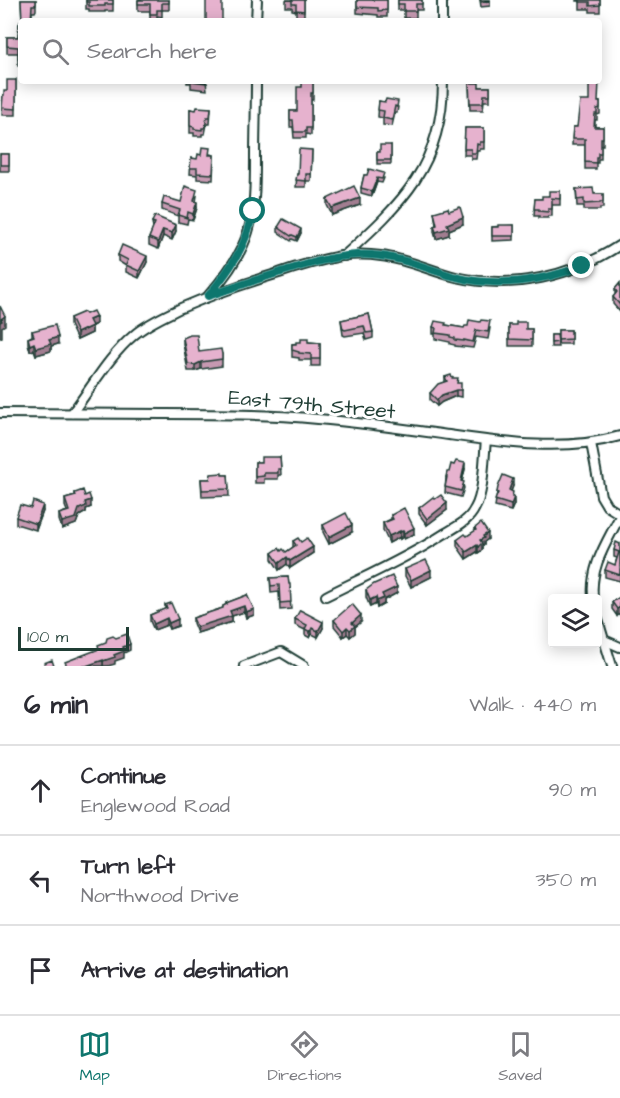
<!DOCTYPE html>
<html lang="en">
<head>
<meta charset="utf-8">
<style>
  :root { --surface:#fff; --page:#f2f2f3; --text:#2b2b33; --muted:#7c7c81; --line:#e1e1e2; --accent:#0f766e }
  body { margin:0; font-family:"Architects Daughter",sans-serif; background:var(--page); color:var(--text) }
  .controls { position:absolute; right:18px; bottom:18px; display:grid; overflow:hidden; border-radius:6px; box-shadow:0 3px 15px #0003 }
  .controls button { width:54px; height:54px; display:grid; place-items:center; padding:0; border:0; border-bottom:2px solid var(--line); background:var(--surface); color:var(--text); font:30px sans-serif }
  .scale { position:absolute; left:18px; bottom:15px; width:111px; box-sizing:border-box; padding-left:6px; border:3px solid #1f3d34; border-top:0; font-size:16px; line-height:21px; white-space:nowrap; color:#1f3d34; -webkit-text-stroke:4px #fff; paint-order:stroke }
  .stop { position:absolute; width:18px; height:18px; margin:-14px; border:4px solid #0f766e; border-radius:50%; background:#fff }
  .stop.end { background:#0f766e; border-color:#fff; box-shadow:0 2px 6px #0008 }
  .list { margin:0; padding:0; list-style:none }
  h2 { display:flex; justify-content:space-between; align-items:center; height:78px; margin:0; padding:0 24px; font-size:26px }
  h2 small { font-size:20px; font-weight:400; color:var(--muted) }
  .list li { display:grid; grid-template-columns:39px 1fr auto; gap:18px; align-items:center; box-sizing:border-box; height:90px; padding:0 24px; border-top:2px solid var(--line) }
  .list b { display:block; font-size:22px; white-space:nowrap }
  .list p { margin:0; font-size:20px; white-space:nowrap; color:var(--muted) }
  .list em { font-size:20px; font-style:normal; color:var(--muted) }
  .icon { flex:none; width:33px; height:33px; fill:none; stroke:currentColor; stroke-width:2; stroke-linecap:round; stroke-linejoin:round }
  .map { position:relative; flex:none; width:620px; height:666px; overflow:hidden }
  .search { position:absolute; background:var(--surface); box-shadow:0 3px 15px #0003; left:18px; right:18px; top:18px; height:66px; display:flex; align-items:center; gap:15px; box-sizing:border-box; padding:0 21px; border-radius:6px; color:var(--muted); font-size:22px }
  .sheet { height:348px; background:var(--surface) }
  nav { display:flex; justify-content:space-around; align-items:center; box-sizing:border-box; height:84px; border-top:2px solid var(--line); background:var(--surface); font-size:16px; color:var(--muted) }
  nav a { display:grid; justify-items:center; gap:3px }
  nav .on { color:var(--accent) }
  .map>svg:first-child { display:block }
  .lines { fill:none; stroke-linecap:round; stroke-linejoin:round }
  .street-casing { stroke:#1f3d34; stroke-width:12 }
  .street { stroke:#fff; stroke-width:8 }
  .wall { fill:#c699b1; stroke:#1f3d34; stroke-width:1.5 }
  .shaded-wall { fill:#a17d90; stroke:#1f3d34; stroke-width:1.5 }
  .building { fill:#e6b2ce; stroke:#1f3d34; stroke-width:1.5 }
  .route { stroke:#0f766e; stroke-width:8 }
  .labels { text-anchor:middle; stroke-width:6; stroke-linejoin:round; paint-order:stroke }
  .street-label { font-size:21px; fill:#1f3d34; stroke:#fff }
</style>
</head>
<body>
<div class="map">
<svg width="620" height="666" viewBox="0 0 620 666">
  <rect width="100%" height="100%" fill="#fff"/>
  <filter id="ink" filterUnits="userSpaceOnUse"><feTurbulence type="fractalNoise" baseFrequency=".0167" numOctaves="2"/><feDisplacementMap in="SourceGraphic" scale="12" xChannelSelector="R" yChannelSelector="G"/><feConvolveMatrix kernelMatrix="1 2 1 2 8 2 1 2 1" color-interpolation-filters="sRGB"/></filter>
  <g filter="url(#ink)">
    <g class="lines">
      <g class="street-casing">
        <g id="street">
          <polyline points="442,0 442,21"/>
          <polyline points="256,21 257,0"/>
          <path d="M344,256C402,203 443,165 443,81"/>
          <path d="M209,295C225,277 241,255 248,232C255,209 255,184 255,159C255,133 256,107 256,81"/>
          <path d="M0,413C55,413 109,414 164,414C215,414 267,414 318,419C362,423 405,429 449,435C505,443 565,452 620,436"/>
          <path d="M72,413C92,387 109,356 134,335C148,323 165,316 181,308C213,294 246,283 279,273C299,266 320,260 341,256C354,254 368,254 381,256C407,259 431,271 456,277C513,290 571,277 620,245"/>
          <polyline points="591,443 601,496 607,506 620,514"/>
          <path d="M326,596C366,576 407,558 444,534C456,527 469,521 475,508C484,493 484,458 486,440"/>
          <path d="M593,598C590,566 606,544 620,516"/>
          <polyline points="598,620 604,640 620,647"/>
          <polyline points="604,640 612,666"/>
          <polyline points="244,666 281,652 304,666"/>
        </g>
      </g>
      <use href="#street" class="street"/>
    </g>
    <g class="wall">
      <polygon points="21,0 36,0 36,10 35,12 32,12 32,21 21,21 21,66 18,66 18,53 7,53 7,37 18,37 19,24 20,24 20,21 22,21"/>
      <polygon points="86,0 113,0 113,11 105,11 105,12 89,12 89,9 86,9"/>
      <polygon points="138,0 169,0 169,10 162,10 162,17 157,16 157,20 150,20 150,11 138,11"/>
      <polygon points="286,0 304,0 304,17 296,17 296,11 292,10 292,7 286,7"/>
      <polygon points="357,0 387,0 387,17 378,17 378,15 357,13"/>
      <polygon points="398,0 422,0 422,10 416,10 416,18 404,18 404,10 398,10"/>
      <polygon points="480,0 490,0 490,6 481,7"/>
      <polygon points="576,0 600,0 600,12 590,12 590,9 580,9 580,1 576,1"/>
      <polygon points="16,80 16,115 2,115 3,95 4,95"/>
      <polygon points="187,81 206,81 207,90 191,88 191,83 187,83"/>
      <polygon points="313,81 313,100 311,100 311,135 306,134 306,138 294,138 293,127 290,127 290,111 297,111 302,87"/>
      <polygon points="469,83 479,87 490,87 490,101 484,101 483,110 470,110"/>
      <polygon points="379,101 398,107 397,113 395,113 392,126 383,125 383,118 378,117"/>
      <polygon points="589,101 600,102 600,114 597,115 597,120 595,120 595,127 603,127 603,145 601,145 601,159 598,159 598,163 596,163 596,169 585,169 585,145 572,145 573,127 577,127"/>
      <polygon points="211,108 210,124 207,124 205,134 202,134 202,136 194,136 194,133 190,133 190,109 196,110"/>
      <polygon points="465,128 484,128 484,149 480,149 480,151 477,151 476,159 471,159 471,155 464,155"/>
      <polygon points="391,145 391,164 377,164 377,152 380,152"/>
      <polygon points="312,150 311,181 306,181 306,187 296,187 297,174 298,174"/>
      <rect x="0" y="154" width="9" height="17"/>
      <polygon points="210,154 214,155 213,180 197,179 197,175 190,174 191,158 197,159"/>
      <polygon points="364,175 384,178 382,183 377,182 372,196 361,193 361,188"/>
      <polygon points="576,189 594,194 603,194 603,208 600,208 600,210 584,210 584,206 577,206"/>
      <polygon points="560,191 560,205 552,205 552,216 548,216 548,218 539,218 539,216 534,216 535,199 542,199"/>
      <polygon points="197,196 196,202 197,208 193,220 188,219 187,224 178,222 178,216 162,210 162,204 181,202"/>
      <polygon points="327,199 360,205 332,215 327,205"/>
      <polygon points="449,211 463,224 449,230 449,235 436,239 434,232 434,226 436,225 434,212"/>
      <polygon points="152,222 176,231 172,240 163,236 158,249 149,245 149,238 153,229"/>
      <polygon points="514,225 514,240 492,241 492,227"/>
      <polygon points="278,227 301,233 297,241 292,239 291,241 278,232"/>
      <polygon points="118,255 147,262 139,278 126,272 126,266 118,261"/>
      <polygon points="620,283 620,312 613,304 613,297 615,295 615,289"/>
      <polygon points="86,314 96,324 92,326 92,333 77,340 70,325 70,318"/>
      <polygon points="369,314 373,332 373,338 366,340 364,333 345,336 343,335 341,320"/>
      <polygon points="446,325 464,328 490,328 488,339 476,337 473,348 455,346 455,345 450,344 450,342 435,339 435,334 433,334 433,327"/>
      <polygon points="509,325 526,329 532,329 532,346 509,346"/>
      <rect x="558" y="330" width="13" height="14"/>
      <polygon points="32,331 58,344 51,346 51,351 36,355 34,350 30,351 28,344 28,338 32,336"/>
      <polygon points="551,335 557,335 558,347 551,347"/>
      <polygon points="183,338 199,352 222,354 222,366 201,369 195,371 188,371 183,344"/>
      <polygon points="308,342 320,343 320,366 311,366 311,360 299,360 299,358 292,357 292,344"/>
      <polygon points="445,377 452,378 457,383 461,390 461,397 456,396 442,402 437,406 430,400 430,393 445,381"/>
      <polygon points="280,457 281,475 278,475 278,479 264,479 264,483 255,483 255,462 261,462"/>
      <polygon points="465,469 462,481 464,488 461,497 445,493 446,477 449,472"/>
      <polygon points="222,475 228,475 229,496 202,497 201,479 210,479"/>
      <polygon points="513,486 511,491 513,497 514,504 511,511 495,507 497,492"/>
      <polygon points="75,493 85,496 91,507 86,509 86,512 79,516 76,524 62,529 59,520 59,514 67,511 65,506 65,499 75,496"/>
      <polygon points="435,499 447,510 427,525 419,514 419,508"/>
      <polygon points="31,508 43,511 36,530 16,524 16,517"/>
      <polygon points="391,515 414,534 404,539 403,537 400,539 400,537 389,543 383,530 383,523 391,519"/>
      <polygon points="323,525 352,532 329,544 323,532"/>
      <polygon points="475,528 488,539 484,542 484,545 482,545 482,550 478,553 477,552 466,559 457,546 457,540 467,536 475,531"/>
      <polygon points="293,541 301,542 313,553 290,568 287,564 279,570 272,559 272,553 281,551 286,552 293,547"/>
      <polygon points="620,544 620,581 605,577 605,570 615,565 617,558 614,557 614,550"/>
      <polygon points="405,569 431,577 411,587 405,576"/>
      <polygon points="288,577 291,609 280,610 279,592 271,593 270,578"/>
      <polygon points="366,590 397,593 384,600 384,604 377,608 376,604 370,607 366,597"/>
      <polygon points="247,595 254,615 246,618 244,612 232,616 232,622 197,633 193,623 193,618 223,608 223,606 226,605 226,603"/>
      <polygon points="620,597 617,616 612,609 612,602"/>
      <polygon points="165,605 178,626 169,629 167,625 154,630 150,621 150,615 165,609"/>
      <polygon points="295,619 323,628 318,637 312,634 310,638 305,635 305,630 295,625"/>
      <polygon points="334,620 361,622 355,627 355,633 350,637 347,634 343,637 334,626"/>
    </g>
    <g class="shaded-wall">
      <polygon points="377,178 377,182 372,196 372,191"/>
      <polygon points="360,198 360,205 332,215 332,208"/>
      <polygon points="197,202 197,208 193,220 193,214"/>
      <polygon points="463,217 463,224 449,230 449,235 436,239 436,232 447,224"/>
      <polygon points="176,225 176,231 172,240 172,233"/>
      <polygon points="301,229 301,233 297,241 297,237"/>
      <polygon points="163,230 163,236 158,249 158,242"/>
      <polygon points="147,256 147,262 139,278 139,271"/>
      <polygon points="5,316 5,325 2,327 2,337 0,338 0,322 1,319"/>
      <polygon points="96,317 96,324 89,327 89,320"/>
      <polygon points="92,326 92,333 77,340 77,333"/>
      <polygon points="58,337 58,344 51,346 51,351 36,355 36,348 49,340"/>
      <polygon points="34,343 34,350 30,351 30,345"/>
      <polygon points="201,362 201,369 195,371 195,365"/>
      <polygon points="456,390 456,396 442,402 437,406 437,400 442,395"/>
      <polygon points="465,463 465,469 461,487 461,481"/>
      <polygon points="513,479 513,486 509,497 509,490"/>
      <polygon points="514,497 514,504 511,511 511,505"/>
      <polygon points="91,500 91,507 86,509 86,512 79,516 76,524 62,529 62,522 85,502"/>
      <polygon points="447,503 447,510 427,525 427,519"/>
      <polygon points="43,505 43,511 36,530 36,524"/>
      <polygon points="352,525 352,532 329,544 329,537"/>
      <polygon points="414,528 414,534 404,539 404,533"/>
      <polygon points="400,531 400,537 389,543 389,536"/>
      <polygon points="403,531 403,537 400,539 400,532"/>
      <polygon points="488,533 488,539 484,542 484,545 482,545 482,550 478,553 478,547 480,540 483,536"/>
      <polygon points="477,545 477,552 466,559 466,552"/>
      <polygon points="313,547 313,553 290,568 290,561"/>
      <polygon points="287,557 287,564 279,570 279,563"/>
      <polygon points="431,570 431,577 411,587 411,580"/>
      <polygon points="397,587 397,593 384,600 384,604 377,608 377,601 382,594"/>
      <polygon points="376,597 376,604 370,607 370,600"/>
      <polygon points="244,606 244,612 232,616 232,622 197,633 197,627 230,611"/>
      <polygon points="620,607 620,614 617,616 617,609"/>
      <polygon points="254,609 254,615 246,618 246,612"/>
      <polygon points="361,615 361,622 355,627 355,633 350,637 350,630 352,623"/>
      <polygon points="167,618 167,625 154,630 154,624"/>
      <polygon points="178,619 178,626 169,629 169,623"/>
      <polygon points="323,622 323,628 318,637 318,631"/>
      <polygon points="347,627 347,634 343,637 343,631"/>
      <polygon points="312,628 312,634 310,638 310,632"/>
      <polygon points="130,644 130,650 124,653 124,658 115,661 115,664 108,666 103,666 103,661 114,655 123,647"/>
      <polygon points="103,660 103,666 86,666"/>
    </g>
    <g class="building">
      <polygon points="21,0 36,0 36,4 35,5 32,5 31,21 21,21 21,59 18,59 18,47 7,46 7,37 18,37 19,24 20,24 20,21 22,21"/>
      <polygon points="86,0 113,0 113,4 105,4 105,6 89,6 89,2 86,2"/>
      <polygon points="138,0 169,0 169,3 162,3 162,10 157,10 157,14 150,14 150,4 138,4"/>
      <rect x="206" y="0" width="16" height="21"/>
      <polygon points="286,0 304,0 304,11 296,10 296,4 292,4 292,0"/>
      <polygon points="357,0 387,0 387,10 378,11 378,8 357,7"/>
      <polygon points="398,0 422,0 422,4 416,4 416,11 404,11 404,4 398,4"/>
      <polygon points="480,0 490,0 490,1 481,2"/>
      <polygon points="580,0 600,0 600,5 590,6 590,2 580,2"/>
      <polygon points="7,80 16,80 16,109 2,108 3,95 4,95 4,91 7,91"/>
      <polygon points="191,81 206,81 207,83"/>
      <polygon points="302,81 313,81 313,93 311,93 311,128 306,128 306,132 294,132 293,120 290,120 290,111 297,111 297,87 302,87"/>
      <polygon points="589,81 599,81 598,102 600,102 600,108 597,109 597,114 595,114 594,127 603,127 603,138 601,138 601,153 598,153 598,157 596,157 596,163 585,162 585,139 572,139 573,127 577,127 580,101 589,101"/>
      <polygon points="469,83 479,83 479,87 490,87 490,95 484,95 483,103 470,103"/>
      <polygon points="386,99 398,101 397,107 395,106 392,120 383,118 384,111 378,110 379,101 385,102"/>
      <polygon points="197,107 211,108 210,117 207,117 205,128 202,128 202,130 194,129 194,127 190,126 190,109 196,110"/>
      <polygon points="465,128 484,128 484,142 480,142 480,145 477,144 476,153 471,153 471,149 464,149"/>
      <polygon points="380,145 391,145 391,160 377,160 377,152 380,152"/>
      <polygon points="202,147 210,148 209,155 214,155 213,174 197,173 197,168 190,168 191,158 197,159 198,154 201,155"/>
      <polygon points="299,149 312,150 311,174 306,174 306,181 296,180 297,174 298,174"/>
      <rect x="0" y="154" width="9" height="11"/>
      <polygon points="369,169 384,173 382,179 377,178 372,191 361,188 364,175 367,175"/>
      <polygon points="185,186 197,190 194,201 197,202 193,214 188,212 187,218 178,215 180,210 162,204 164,197 181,202"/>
      <polygon points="354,186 360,198 332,208 327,199"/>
      <polygon points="593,188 594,194 603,194 603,202 600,202 600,203 584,204 584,199 577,200 576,189"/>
      <polygon points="549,191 560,191 560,199 552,198 552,209 548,209 548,212 539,211 539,209 534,209 535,199 542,199 542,196 549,196"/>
      <polygon points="460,207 463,217 447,224 449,228 436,232 434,226 437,225 434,212 448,208 449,211"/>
      <polygon points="155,216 176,225 172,233 163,230 158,242 149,238 155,223 152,222"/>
      <polygon points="283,219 301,229 297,237 292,235 291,236 278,227"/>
      <polygon points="498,225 514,225 514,236 492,236 492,227 498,227"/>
      <polygon points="122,245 147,256 139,271 126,265 128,260 118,255"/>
      <polygon points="620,283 620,305 613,297 617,292 615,289"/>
      <polygon points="0,306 5,316 1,319 2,321 0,322"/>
      <polygon points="93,311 96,317 89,320 92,326 77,333 70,318 84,312 86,314"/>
      <polygon points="369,314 373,332 366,333 364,326 345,330 343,329 341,320"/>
      <polygon points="469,320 480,322 481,320 490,321 488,332 476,330 473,342 464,340 464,341 455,340 455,338 450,337 450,335 435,333 436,328 433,327 435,321 446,323 445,325 464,328 465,326 468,326"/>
      <polygon points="516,322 526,322 526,329 532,329 532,340 509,339 509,325 516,325"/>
      <polygon points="55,325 58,337 49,340 51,344 36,348 34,343 30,345 28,338 34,336 32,331"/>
      <polygon points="558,330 571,330 571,339 558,340"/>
      <polygon points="190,335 197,335 199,352 221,349 222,354 222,359 201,362 195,365 188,364 183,338"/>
      <polygon points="551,335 557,335 558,342 551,343"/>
      <polygon points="301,339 308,339 308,342 320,343 320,359 311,359 311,354 299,353 299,352 292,350 292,344 296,344 296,342 301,342"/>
      <polygon points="451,375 452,378 458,378 457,383 461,383 461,390 456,390 442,395 437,400 430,393 438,384 447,381 445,377"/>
      <polygon points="261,457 280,457 281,469 278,469 278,473 264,473 264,476 255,477 255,462 261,462"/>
      <polygon points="456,461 465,463 461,481 464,482 461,491 445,487 447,477 446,477 447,472 449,472 451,464 454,465"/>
      <polygon points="222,473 222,475 228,475 229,489 202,490 201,479 210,479 211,474"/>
      <polygon points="503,475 513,479 509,490 513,492 512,497 514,497 511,505 495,500 498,493 497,492 498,487"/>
      <polygon points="83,490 85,496 89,494 91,500 85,502 86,506 79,509 76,518 62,522 59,514 69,511 65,499 76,496 75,493"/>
      <polygon points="441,495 447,503 427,519 419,508 433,497 435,499"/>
      <polygon points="33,501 43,505 36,524 16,517 20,505 31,508"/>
      <polygon points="404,508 414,528 404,533 403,531 400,532 400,531 389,536 383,523 393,519 391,515"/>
      <polygon points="346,513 352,525 329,537 323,525"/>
      <polygon points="481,523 488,533 483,536 484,538 480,540 482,543 478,547 477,545 466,552 457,540 465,534 467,536 476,530 475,528"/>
      <polygon points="298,538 301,542 307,538 313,547 290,561 287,557 279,563 272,553 279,548 281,551 283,549 286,552 296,545 293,541"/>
      <polygon points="616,542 620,544 620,575 605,570 608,562 615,565 619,552 614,550"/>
      <polygon points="426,560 431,570 411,580 405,569"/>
      <polygon points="392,576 397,587 382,594 384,598 377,601 376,597 370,600 366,590 374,584"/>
      <polygon points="288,577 289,584 290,584 291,602 280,603 279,585 271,586 270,578"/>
      <polygon points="247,595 254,609 246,612 244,606 230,611 232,616 197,627 193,618 223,608 223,606 227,604 226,603"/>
      <polygon points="620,597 620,607 617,609 612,602"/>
      <polygon points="171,603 178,619 169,623 167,618 154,624 150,615 167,608 165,605"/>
      <polygon points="352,604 361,615 352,623 355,626 350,630 347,627 343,631 334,620"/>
      <polygon points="300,610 323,622 318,631 312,628 310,632 305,629 307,625 295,619"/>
      <polygon points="127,634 130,644 123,647 124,651 114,655 115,657 103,661 103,660 86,666 67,666 65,662 99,649 98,645 106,642 107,638 113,636 116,638"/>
      <polygon points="52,660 54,666 45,666 44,663"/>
    </g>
  </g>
  <g class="lines" filter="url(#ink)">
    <path class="route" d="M253,211C248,244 229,271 208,296C232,288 255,280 278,273C309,264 340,253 372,255C400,257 425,268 452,276C495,288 541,282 582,266"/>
  </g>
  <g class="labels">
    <g class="street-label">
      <text transform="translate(312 404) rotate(5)" y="7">East 79th Street</text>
    </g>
  </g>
</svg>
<div class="controls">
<button><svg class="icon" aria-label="layers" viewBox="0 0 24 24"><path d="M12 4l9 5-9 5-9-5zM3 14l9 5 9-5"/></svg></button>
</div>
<div class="scale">100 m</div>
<div class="stop" style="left:253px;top:211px"></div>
<div class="stop end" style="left:582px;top:266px"></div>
<div class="search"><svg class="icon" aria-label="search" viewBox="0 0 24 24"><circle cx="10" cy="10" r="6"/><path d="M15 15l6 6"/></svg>Search here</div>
</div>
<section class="sheet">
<h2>6 min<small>Walk · 440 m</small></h2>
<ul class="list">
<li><svg class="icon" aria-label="ahead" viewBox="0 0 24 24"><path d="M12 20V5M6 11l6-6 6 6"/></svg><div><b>Continue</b><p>Englewood Road</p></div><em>90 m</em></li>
<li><svg class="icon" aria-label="left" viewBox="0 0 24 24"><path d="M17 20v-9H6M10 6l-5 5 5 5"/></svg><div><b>Turn left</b><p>Northwood Drive</p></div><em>350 m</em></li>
<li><svg class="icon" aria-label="arrive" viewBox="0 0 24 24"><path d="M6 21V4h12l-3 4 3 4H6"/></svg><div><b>Arrive at destination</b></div></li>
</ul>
</section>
<nav>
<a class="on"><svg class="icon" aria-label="map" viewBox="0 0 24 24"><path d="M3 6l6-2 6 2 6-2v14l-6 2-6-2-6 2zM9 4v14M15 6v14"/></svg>Map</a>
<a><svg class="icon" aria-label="directions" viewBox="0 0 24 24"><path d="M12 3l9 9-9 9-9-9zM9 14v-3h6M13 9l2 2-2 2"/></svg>Directions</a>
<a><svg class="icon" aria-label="saved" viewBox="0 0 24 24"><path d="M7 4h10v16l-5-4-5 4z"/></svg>Saved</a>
</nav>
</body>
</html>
